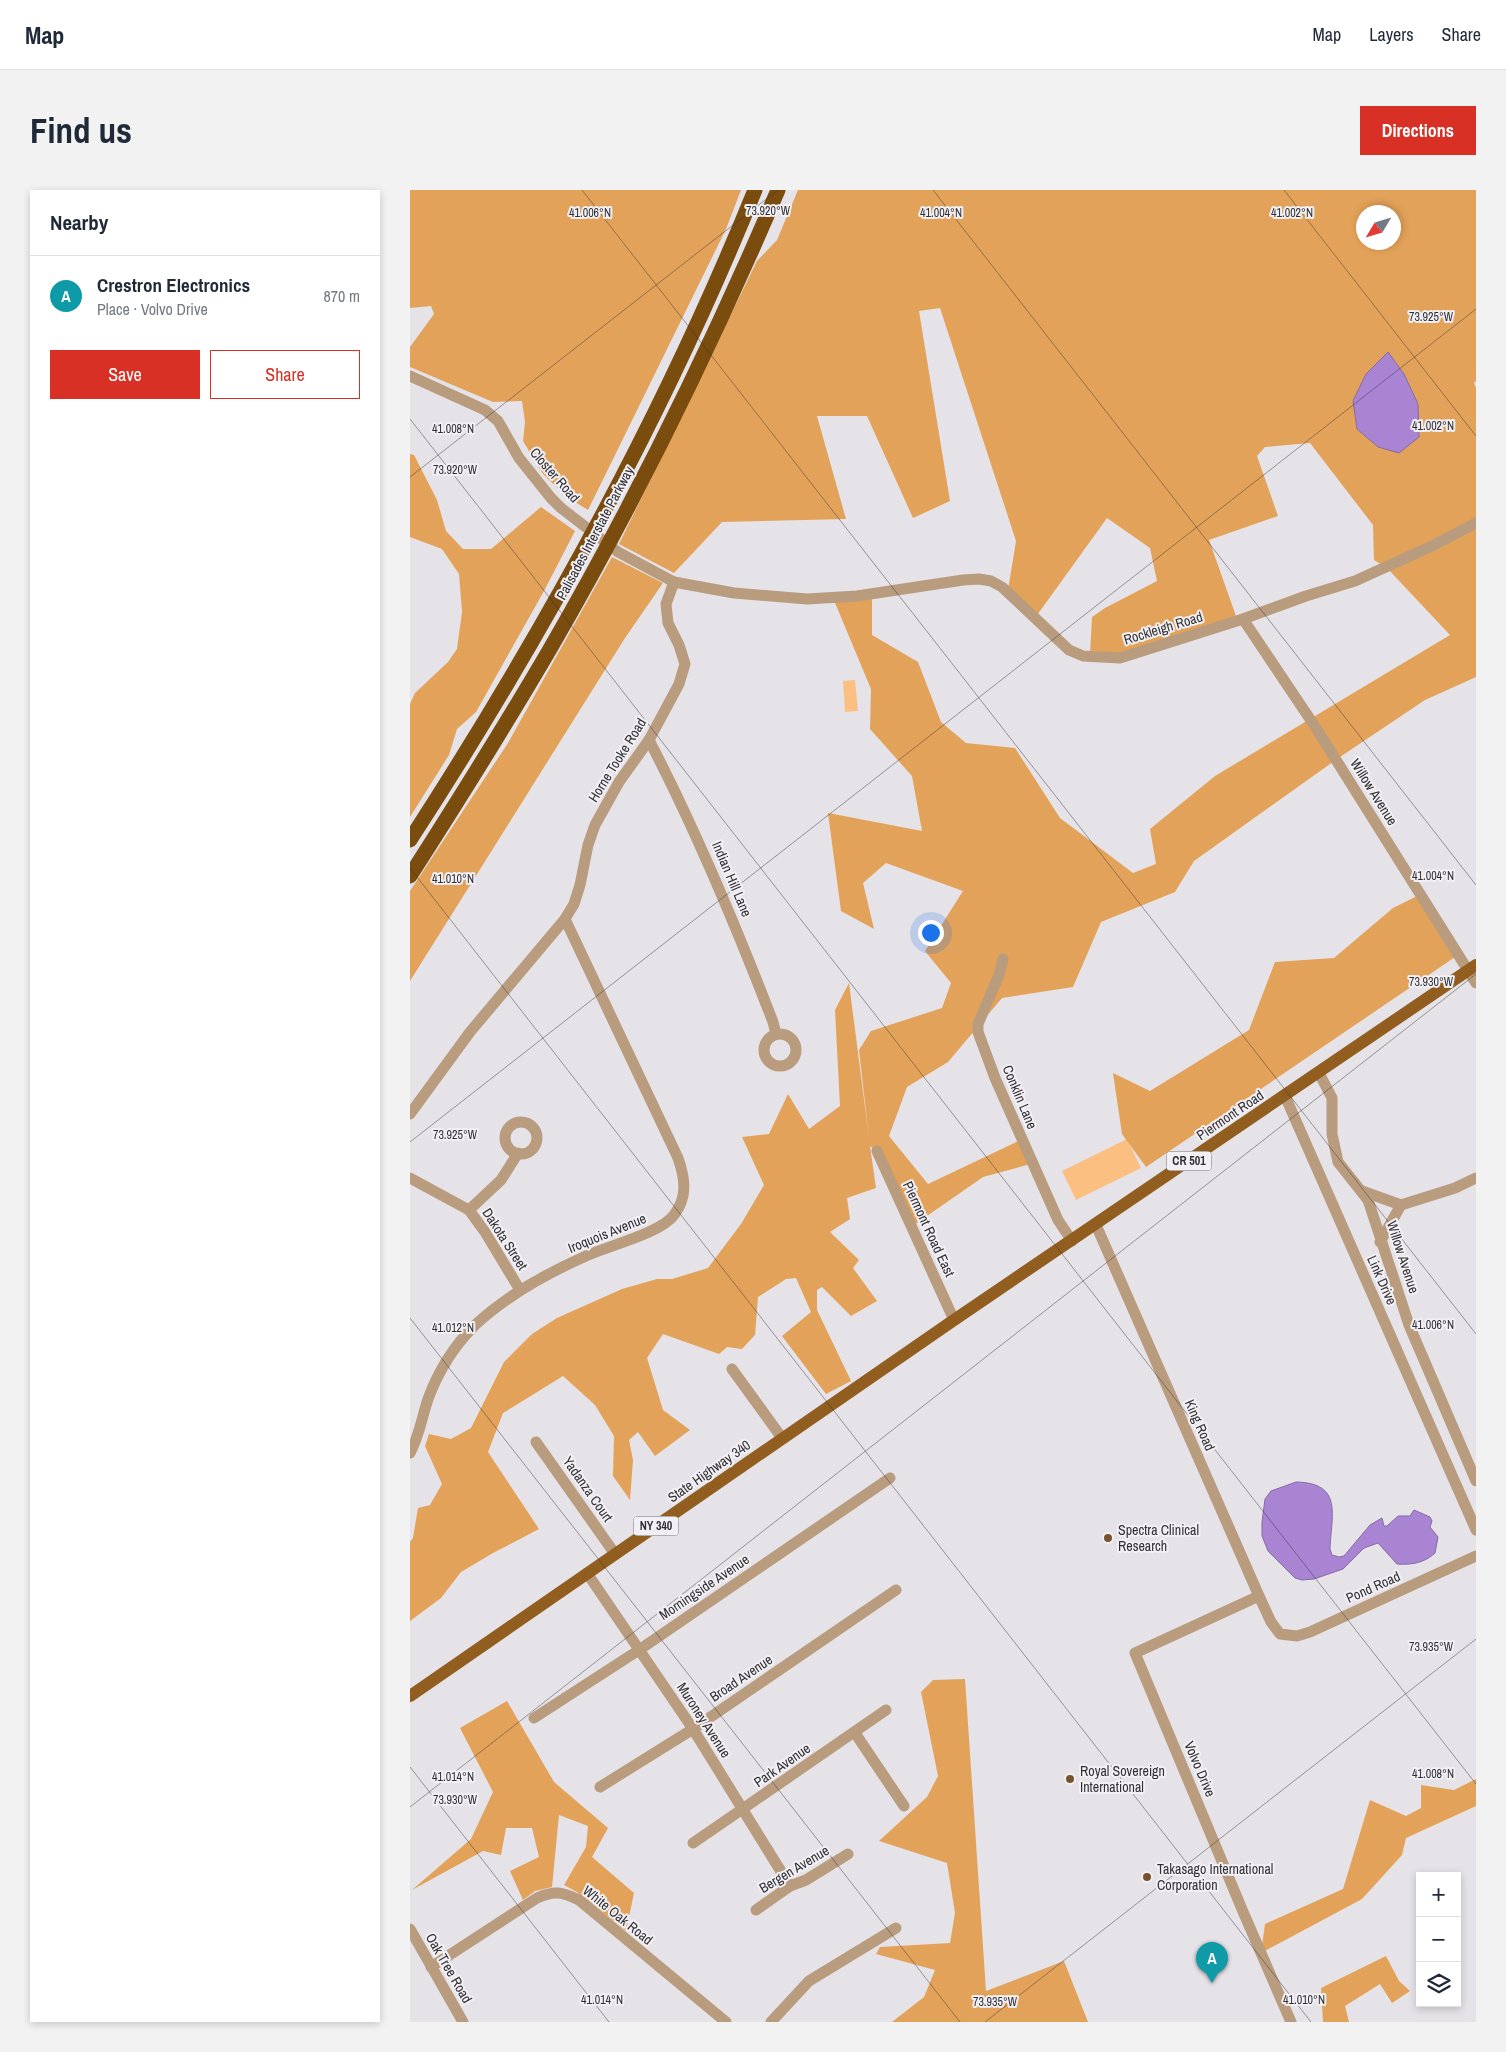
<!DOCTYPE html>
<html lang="en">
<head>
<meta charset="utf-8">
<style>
  :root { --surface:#fff; --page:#f2f2f3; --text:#1f2937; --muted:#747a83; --line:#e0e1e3; --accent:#d93025 }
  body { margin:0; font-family:"Archivo Narrow",sans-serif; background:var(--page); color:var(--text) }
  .controls { position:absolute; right:15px; bottom:15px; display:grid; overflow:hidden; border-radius:0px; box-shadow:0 2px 8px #0003 }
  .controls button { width:45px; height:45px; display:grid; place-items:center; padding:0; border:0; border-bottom:1px solid var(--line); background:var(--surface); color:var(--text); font:25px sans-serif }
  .compass { position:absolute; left:946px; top:15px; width:45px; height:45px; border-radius:50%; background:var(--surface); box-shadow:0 2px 8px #0003; rotate:232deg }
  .you { position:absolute; left:520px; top:742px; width:18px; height:18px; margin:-12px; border:4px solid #fff; border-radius:50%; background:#1a73e8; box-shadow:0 0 0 8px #1a73e833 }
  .badge { display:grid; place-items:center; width:32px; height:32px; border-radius:50%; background:var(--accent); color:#fff; font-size:16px; font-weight:700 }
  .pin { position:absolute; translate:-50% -41px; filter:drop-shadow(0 1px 2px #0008) }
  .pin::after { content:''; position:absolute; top:26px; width:18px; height:15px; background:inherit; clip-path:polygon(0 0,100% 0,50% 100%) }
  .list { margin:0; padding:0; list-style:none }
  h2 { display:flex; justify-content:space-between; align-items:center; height:65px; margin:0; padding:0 20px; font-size:21px }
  h2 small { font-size:16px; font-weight:400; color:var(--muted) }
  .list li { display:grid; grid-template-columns:32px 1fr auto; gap:15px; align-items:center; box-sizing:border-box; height:80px; padding:0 20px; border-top:1px solid var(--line) }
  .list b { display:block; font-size:19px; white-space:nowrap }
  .list p { margin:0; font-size:16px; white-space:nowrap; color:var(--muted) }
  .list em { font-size:16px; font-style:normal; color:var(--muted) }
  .actions { display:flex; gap:10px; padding:15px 20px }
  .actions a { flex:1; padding:11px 0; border:1px solid var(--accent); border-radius:0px; text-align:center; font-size:18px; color:var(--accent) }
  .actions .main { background:var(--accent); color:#fff }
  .icon { flex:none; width:28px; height:28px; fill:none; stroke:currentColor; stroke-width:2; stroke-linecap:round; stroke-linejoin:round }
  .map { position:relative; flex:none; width:1066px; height:1832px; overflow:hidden; border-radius:0px }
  header { display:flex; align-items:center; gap:30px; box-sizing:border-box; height:70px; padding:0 25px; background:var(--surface); border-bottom:1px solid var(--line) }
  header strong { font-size:24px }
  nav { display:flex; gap:28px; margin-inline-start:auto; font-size:18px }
  .intro { display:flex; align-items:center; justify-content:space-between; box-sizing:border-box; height:120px; padding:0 30px }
  h1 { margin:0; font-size:35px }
  .button { padding:12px 22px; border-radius:0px; background:var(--accent); color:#fff; font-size:18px; font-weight:700 }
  main { display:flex; gap:30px; padding:0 30px }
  aside { flex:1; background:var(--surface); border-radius:0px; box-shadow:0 2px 8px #0003 }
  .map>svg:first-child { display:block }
  .green { fill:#fbc081 }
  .forest { fill:#e3a259; fill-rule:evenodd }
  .water { fill:#a984d3; stroke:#856ba3 }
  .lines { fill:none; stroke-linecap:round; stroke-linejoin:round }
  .minor { stroke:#b99c7e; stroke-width:11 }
  .major { stroke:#915e20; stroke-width:12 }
  .highway { stroke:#7a4c0d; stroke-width:15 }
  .ticks { fill:none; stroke:#313032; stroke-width:1; stroke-opacity:0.45 }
  .poi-dot { fill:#76532c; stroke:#f2f0f5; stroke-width:2 }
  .labels { text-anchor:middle; stroke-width:4; stroke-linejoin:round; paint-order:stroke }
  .shield { fill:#f2f0f5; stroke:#6b6a6c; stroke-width:1 }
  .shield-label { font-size:12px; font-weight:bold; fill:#313032 }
  .street-label { font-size:14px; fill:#313032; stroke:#f2f0f5 }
  .poi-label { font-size:14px; fill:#313032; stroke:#f2f0f5; text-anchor:start }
  .ticks-label { font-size:12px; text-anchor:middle; fill:#313032; stroke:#f2f0f5; stroke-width:4; stroke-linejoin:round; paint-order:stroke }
</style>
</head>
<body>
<header>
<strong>Map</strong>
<nav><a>Map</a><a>Layers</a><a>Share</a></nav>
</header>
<div class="intro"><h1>Find us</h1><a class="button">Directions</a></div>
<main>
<aside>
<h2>Nearby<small></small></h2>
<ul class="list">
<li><span class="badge" style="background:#0f9aa8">A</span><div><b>Crestron Electronics</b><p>Place · Volvo Drive</p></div><em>870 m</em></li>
</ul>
<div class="actions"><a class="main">Save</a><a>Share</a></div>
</aside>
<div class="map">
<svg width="1066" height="1832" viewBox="0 0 1066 1832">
  <rect width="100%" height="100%" fill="#e5e2e8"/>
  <g class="green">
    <polygon points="445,490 448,521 435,522 433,491"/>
    <polygon points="717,949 731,978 666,1010 652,981"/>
  </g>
  <g class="forest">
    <polygon points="0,0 331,0 316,39 178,320 157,307 133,284 113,251 115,232 112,211 83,212 0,177 0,157 24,124 21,116 0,118"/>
    <path d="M388,0H1066V191L1064,193L1066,198V487L1015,510L927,569L784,671L765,702L691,732L663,797L592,808L538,872L497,897L479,946L518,994L613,949L624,973L573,987L504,1035L476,970L460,956L466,998L437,1008L440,1029L420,1042L449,1070L443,1078L467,1111L441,1126L412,1097L407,1100V1120L441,1191L416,1204L372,1146L401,1122L386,1088L376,1089L348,1107L345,1145L332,1159L317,1157L309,1164L253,1144L237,1168L253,1220L280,1240L245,1266L228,1242L219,1250L223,1270L220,1310L203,1286L204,1246L185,1215L153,1186L93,1223L78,1262L129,1339L83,1363L51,1382L31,1408L0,1431V1352L3,1348L8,1318L20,1315L32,1294L15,1256L19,1244L41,1249L61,1238L94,1172L122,1144L147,1128L212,1099L247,1089H262L298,1078L331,1034L354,995L332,947L359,944L378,904L399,939L430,916L425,820L439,793L459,948L449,860L461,841L532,818L541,793L515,761L553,701L476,673L453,693L464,739L431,721L418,623L512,641L502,586L460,539L461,499L423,408L462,405V445L508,472L531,532L556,553L605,558L650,628L723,683L746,674L740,639L805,586L1040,445L977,378L964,370L963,335L900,253L855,257L847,266L868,326L799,350L826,426L715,465L680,464L682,427L695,418L747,391L740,358L697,328L625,428L598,400L606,351L530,118L509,121L540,311L503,328L457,226H407L436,329L312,332L264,383L209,354L347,71L367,50ZM954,22H984V52H954Z"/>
    <polygon points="0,264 4,265 27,310 36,341 53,359 81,359 131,317 165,341 134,401 66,522 47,539 39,565 0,627 0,514 5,503 38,472 47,459 52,422 49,384 32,359 0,347"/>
    <polygon points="202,367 253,393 215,448 0,791 0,701 98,553"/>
    <polygon points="1013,703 1048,765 736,977 712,944 703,883 740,901 839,840 865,772 924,768 983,718"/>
    <polygon points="555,1489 576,1801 654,1771 678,1832 482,1832 514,1807 525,1780 466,1764 470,1757 540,1753 545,1723 537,1673 469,1651 517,1607 528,1586 511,1502 523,1490"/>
    <polygon points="97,1511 144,1592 198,1638 182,1667 224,1703 216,1741 167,1702 154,1695 176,1657 178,1636 149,1625 142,1697 125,1701 113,1710 100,1681 129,1667 122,1638 96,1638 91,1665 73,1661 2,1700 61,1649 83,1602 50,1538"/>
    <polygon points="1066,1589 1066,1616 996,1648 992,1665 952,1709 851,1763 855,1734 933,1699 960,1610 996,1626 1011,1618 1011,1595 1044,1600"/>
    <polygon points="976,1766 989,1791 1000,1801 982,1813 970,1794 935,1816 939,1832 913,1832 911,1798"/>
  </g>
  <g class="water">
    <polygon points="978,162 994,184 1008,214 1009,247 989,263 968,257 947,239 943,211 956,184"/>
    <path d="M886,1292C934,1293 921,1326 920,1359L922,1365L929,1367L934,1366L960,1335L972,1328L974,1336H977L988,1326H1000L1004,1320L1020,1327L1022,1331L1020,1337L1028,1347L1025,1363C1014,1373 1002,1375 987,1374L968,1353L954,1358L933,1379L904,1389L892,1390L885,1388L858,1361L852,1346V1332L855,1309L861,1301Z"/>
  </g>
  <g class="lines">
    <g class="minor">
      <polyline points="0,186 75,220 88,231 109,268 141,308 151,318 208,362 264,392 324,403 397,409 447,406 553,390 569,389 581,391 592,397 659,460 673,466 710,468 833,429 896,406 945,391 1022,356 1066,333"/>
      <polyline points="833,429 906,538 1066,793"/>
      <path d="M239,550C287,642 326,736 363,832L366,844"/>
      <polyline points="593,769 589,785 568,834 568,842 585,888 648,1030 662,1051"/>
      <circle cx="370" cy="860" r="16"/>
      <polyline points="909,883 922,908 922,944 928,972 958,1010 999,1135 1066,1291"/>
      <polyline points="875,906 1066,1340"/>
      <polyline points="0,924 60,842 155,729 164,714 170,695 178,655 185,635 209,592 239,550 269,494 275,474 269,455 258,433 256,414 264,392"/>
      <circle cx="111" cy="948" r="16"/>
      <polyline points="467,961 544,1130"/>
      <polyline points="0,988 59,1020 75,1042 110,1100"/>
      <polyline points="952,1001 991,1015"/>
      <polyline points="59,1020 91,990 108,963"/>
      <polyline points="686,1035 849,1406 861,1432 870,1444 887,1446 900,1442 1066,1366"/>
      <polyline points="970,1052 991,1015 1045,998 1066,988"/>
      <polyline points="322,1179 372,1248"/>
      <polyline points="126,1252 205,1364"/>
      <path d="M0,1263C9,1247 12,1227 18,1209C28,1182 43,1157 64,1136C96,1106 135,1084 176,1066C198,1056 251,1043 264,1025C278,1007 275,988 268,968L155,729"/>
      <polyline points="177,1383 283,1539 380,1696"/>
      <polyline points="849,1406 725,1463 834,1724 881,1832"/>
      <polyline points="124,1528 229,1460 480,1288"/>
      <polyline points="445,1543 494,1616"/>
      <polyline points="190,1597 283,1539 486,1400"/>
      <polyline points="283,1653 476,1520"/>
      <polyline points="346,1720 380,1696 396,1690 438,1664"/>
      <polyline points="0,1739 53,1832"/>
      <path d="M21,1777L127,1708C145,1700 152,1702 169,1710L316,1832"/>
      <polyline points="361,1832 399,1791 486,1738"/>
    </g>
    <polyline class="major" points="0,1506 544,1130 1066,775"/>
    <g class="highway">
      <path d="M0,650C133,445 253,227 345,0"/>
      <path d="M0,686C48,611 95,536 140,459C225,312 301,157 368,0"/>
    </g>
  </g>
  <path class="ticks" d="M172,0L1066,1144M523,0L1066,695M874,0L1066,246M0,229L1066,1594M0,287L368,0M0,678L901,1832M0,952L1066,119M0,1128L550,1832M0,1577L199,1832M0,1617L1066,784M575,1832L1066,1449"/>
  <g class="poi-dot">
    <circle cx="698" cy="1348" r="5"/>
    <circle cx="660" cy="1589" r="5"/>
    <circle cx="737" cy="1687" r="5"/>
  </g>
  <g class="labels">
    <g class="shield">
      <rect x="756.5" y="961.5" width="45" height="19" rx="4"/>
      <rect x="223.5" y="1326.5" width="45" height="19" rx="4"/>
    </g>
    <g class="shield-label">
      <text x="779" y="975">CR 501</text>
      <text x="246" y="1340">NY 340</text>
    </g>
    <g class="street-label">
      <text transform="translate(145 285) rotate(49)" y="5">Closter Road</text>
      <text transform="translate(185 343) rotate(-62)" y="5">Palisades Interstate Parkway</text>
      <text transform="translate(753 438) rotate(-17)" y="5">Rockleigh Road</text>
      <text transform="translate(207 570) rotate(-58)" y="5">Horne Tooke Road</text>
      <text transform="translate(964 602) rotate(58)" y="5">Willow Avenue</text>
      <text transform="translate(322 689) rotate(67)" y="5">Indian Hill Lane</text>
      <text transform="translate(610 907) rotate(67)" y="5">Conklin Lane</text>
      <text transform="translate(820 925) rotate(-34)" y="5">Piermont Road</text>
      <text transform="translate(519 1039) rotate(65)" y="5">Piermont Road East</text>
      <text transform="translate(197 1043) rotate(-22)" y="5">Iroquois Avenue</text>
      <text transform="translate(95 1049) rotate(57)" y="5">Dakota Street</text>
      <text transform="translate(993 1067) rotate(72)" y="5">Willow Avenue</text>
      <text transform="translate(972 1090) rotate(66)" y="5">Link Drive</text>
      <text transform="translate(790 1235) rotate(66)" y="5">King Road</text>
      <text transform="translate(299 1281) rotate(-35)" y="5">State Highway 340</text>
      <text transform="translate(178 1299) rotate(55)" y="5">Yadanza Court</text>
      <text transform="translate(294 1397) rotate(-34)" y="5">Morningside Avenue</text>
      <text transform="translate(963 1397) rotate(-24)" y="5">Pond Road</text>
      <text transform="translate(331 1488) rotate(-34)" y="5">Broad Avenue</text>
      <text transform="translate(294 1530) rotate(57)" y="5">Muroney Avenue</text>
      <text transform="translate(372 1575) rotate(-35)" y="5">Park Avenue</text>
      <text transform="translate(790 1579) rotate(67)" y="5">Volvo Drive</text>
      <text transform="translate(384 1679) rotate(-31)" y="5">Bergen Avenue</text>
      <text transform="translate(208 1725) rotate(39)" y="5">White Oak Road</text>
      <text transform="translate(39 1778) rotate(60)" y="5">Oak Tree Road</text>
    </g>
    <g class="poi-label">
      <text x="708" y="1345">Spectra Clinical<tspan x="708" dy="16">Research</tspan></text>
      <text x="670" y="1586">Royal Sovereign<tspan x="670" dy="16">International</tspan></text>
      <text x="747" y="1684">Takasago International<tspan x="747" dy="16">Corporation</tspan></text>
    </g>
  </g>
  <g class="ticks-label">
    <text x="358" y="25">73.920°W</text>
    <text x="180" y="27">41.006°N</text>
    <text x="531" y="27">41.004°N</text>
    <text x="882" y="27">41.002°N</text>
    <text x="1021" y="131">73.925°W</text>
    <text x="1023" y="240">41.002°N</text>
    <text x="43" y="243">41.008°N</text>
    <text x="45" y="284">73.920°W</text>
    <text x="1023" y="690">41.004°N</text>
    <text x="43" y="693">41.010°N</text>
    <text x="1021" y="796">73.930°W</text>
    <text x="45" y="949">73.925°W</text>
    <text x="1023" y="1139">41.006°N</text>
    <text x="43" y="1142">41.012°N</text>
    <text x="1021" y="1461">73.935°W</text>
    <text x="1023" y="1588">41.008°N</text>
    <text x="43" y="1591">41.014°N</text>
    <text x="45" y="1614">73.930°W</text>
    <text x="192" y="1814">41.014°N</text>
    <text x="894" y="1814">41.010°N</text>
    <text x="585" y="1816">73.935°W</text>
  </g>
</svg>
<div class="controls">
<button>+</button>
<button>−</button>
<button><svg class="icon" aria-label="layers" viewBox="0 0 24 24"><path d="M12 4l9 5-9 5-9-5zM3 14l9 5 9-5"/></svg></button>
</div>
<svg class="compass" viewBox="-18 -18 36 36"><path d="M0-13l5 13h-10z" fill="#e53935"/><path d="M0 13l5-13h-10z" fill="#747a83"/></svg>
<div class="you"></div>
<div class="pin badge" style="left:802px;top:1793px;background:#0f9aa8">A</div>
</div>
</main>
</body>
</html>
